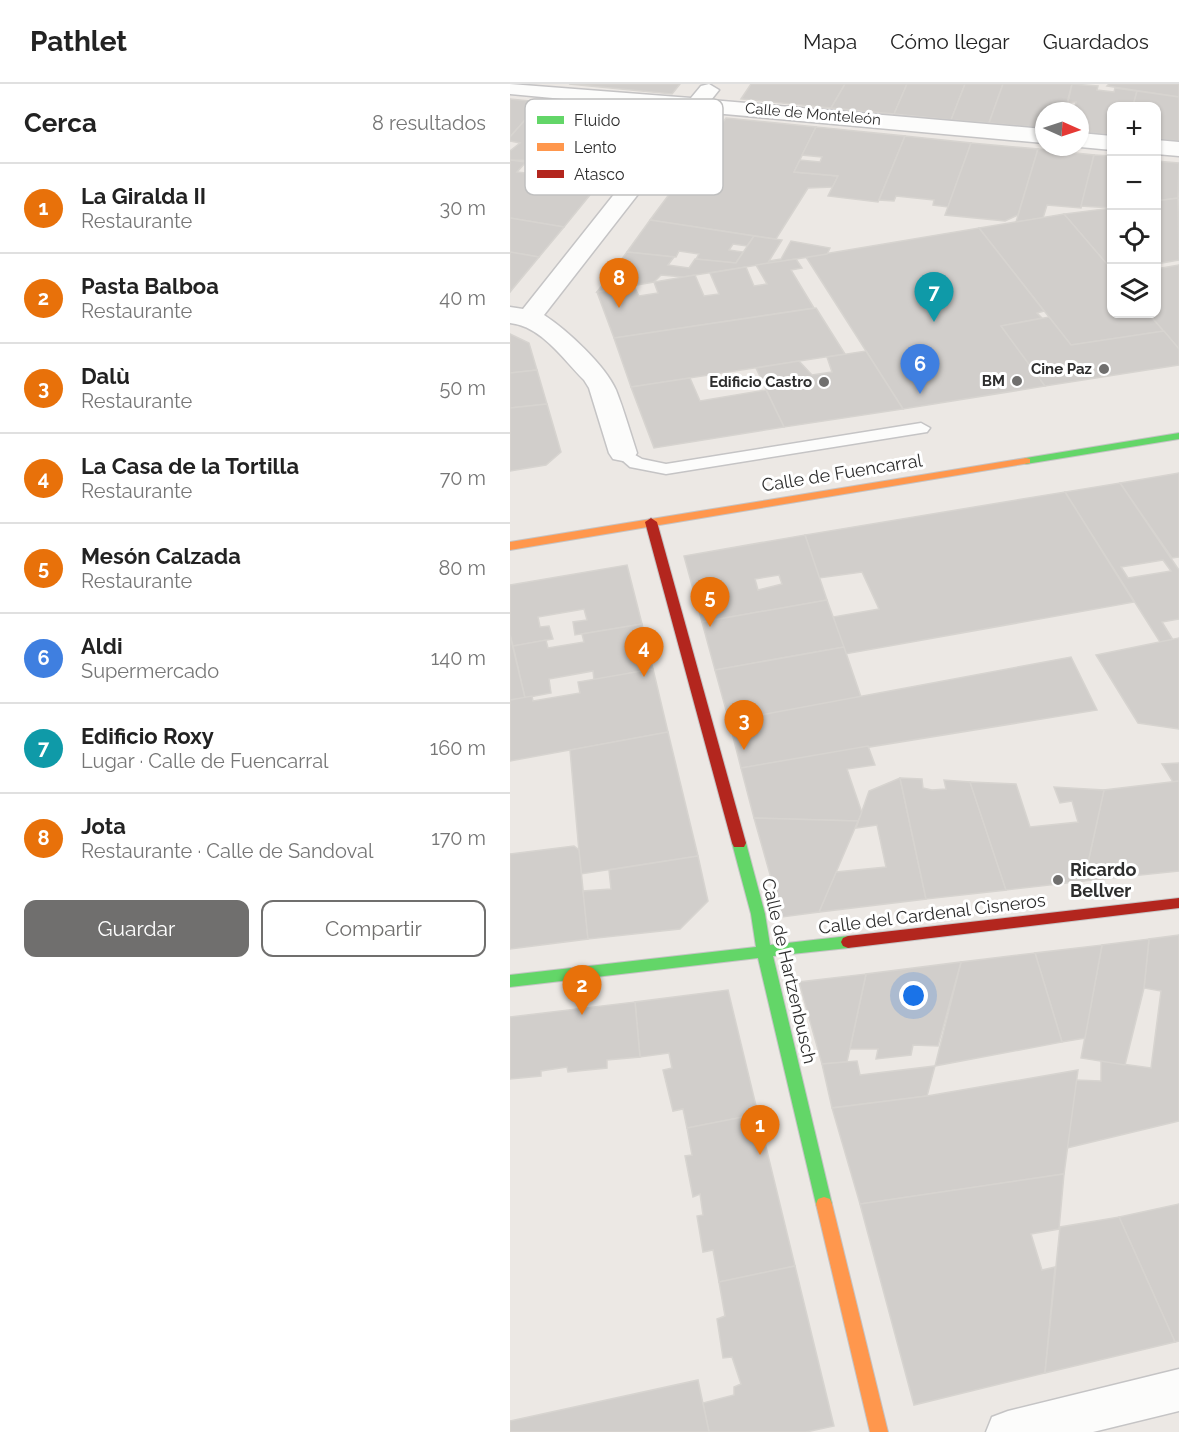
<!DOCTYPE html>
<html lang="es">
<head>
<meta charset="utf-8">
<style>
  :root { --surface:#fff; --page:#f6f6f6; --text:#222; --muted:#767676; --line:#e0e0e0; --accent:#706f6e }
  body { margin:0; font-family:Raleway,sans-serif; background:var(--page); color:var(--text) }
  .controls { position:absolute; right:18px; top:18px; display:grid; overflow:hidden; border-radius:12px; box-shadow:0 2px 4px #0004 }
  .controls button { width:54px; height:54px; display:grid; place-items:center; padding:0; border:0; border-bottom:2px solid var(--line); background:var(--surface); color:var(--text); font:30px sans-serif }
  .compass { position:absolute; left:525px; top:18px; width:54px; height:54px; border-radius:50%; background:var(--surface); box-shadow:0 2px 4px #0004; rotate:93deg }
  .you { position:absolute; left:404px; top:912px; width:21px; height:21px; margin:-15px; border:4px solid #fff; border-radius:50%; background:#1a73e8; box-shadow:0 0 0 9px #1a73e833 }
  .badge { display:grid; place-items:center; width:39px; height:39px; border-radius:50%; background:var(--accent); color:#fff; font-size:20px; font-weight:700 }
  .pin { position:absolute; translate:-50% -50px; filter:drop-shadow(0 2px 3px #0008) }
  .pin::after { content:''; position:absolute; top:32px; width:21px; height:18px; background:inherit; clip-path:polygon(0 0,100% 0,50% 100%) }
  .list { margin:0; padding:0; list-style:none }
  h2 { display:flex; justify-content:space-between; align-items:center; height:78px; margin:0; padding:0 24px; font-size:26px }
  h2 small { font-size:20px; font-weight:400; color:var(--muted) }
  .list li { display:grid; grid-template-columns:39px 1fr auto; gap:18px; align-items:center; box-sizing:border-box; height:90px; padding:0 24px; border-top:2px solid var(--line) }
  .list b { display:block; font-size:22px; white-space:nowrap }
  .list p { margin:0; font-size:20px; white-space:nowrap; color:var(--muted) }
  .list em { font-size:20px; font-style:normal; color:var(--muted) }
  .actions { display:flex; gap:12px; padding:18px 24px }
  .actions a { flex:1; padding:14px 0; border:2px solid var(--accent); border-radius:12px; text-align:center; font-size:21px; color:var(--accent) }
  .actions .main { background:var(--accent); color:#fff }
  .icon { flex:none; width:33px; height:33px; fill:none; stroke:currentColor; stroke-width:2; stroke-linecap:round; stroke-linejoin:round }
  .map { position:relative; flex:none; width:669px; height:1348px; overflow:hidden }
  header { display:flex; align-items:center; gap:36px; box-sizing:border-box; height:84px; padding:0 30px; background:var(--surface); border-bottom:2px solid var(--line) }
  header strong { font-size:28px }
  nav { display:flex; gap:33px; margin-inline-start:auto; font-size:21px }
  main { display:flex }
  aside { flex:1; background:var(--surface) }
  .map>svg:first-child { display:block }
  .building { fill:#d1cecb; stroke:#d7d4d0; stroke-width:1.5; fill-rule:evenodd }
  .lines { fill:none; stroke-linecap:round; stroke-linejoin:round }
  .lane-casing { stroke:#c5c4c5; stroke-width:3 }
  .street-casing { stroke:#c5c4c5; stroke-width:3 }
  .fast-casing { stroke:#c5c4c5; stroke-width:2 }
  .slow-casing { stroke:#c5c4c5; stroke-width:2 }
  .jam-casing { stroke:#c5c4c5; stroke-width:2 }
  .lane { fill:#fcfcfb; fill-rule:evenodd }
  .street { fill:#fcfcfb; fill-rule:evenodd }
  .fast { fill:#63d668; fill-rule:evenodd }
  .slow { fill:#ff974d; fill-rule:evenodd }
  .jam { fill:#b3261e; fill-rule:evenodd }
  .poi-dot { fill:#706f6e; stroke:#fff; stroke-width:2 }
  .labels { text-anchor:middle; stroke-width:6; stroke-linejoin:round; paint-order:stroke }
  .far-street-label { font-size:15px; fill:#2e2e2e; stroke:#fff }
  .far-poi-label { font-size:15px; font-weight:bold; fill:#2e2e2e; stroke:#fff; text-anchor:end }
  .street-label { font-size:18px; fill:#2e2e2e; stroke:#fff }
  .poi-label { font-size:18px; font-weight:bold; fill:#2e2e2e; stroke:#fff; text-anchor:start }
  .key { fill:#fff; stroke:#c0c0c0; stroke-width:1.5 }
  .key-label { font-size:16px; fill:#2e2e2e }
</style>
</head>
<body>
<header>
<strong>Pathlet</strong>
<nav><a>Mapa</a><a>Cómo llegar</a><a>Guardados</a></nav>
</header>
<main>
<aside>
<h2>Cerca<small>8 resultados</small></h2>
<ul class="list">
<li><span class="badge" style="background:#e8710a">1</span><div><b>La Giralda II</b><p>Restaurante</p></div><em>30 m</em></li>
<li><span class="badge" style="background:#e8710a">2</span><div><b>Pasta Balboa</b><p>Restaurante</p></div><em>40 m</em></li>
<li><span class="badge" style="background:#e8710a">3</span><div><b>Dalù</b><p>Restaurante</p></div><em>50 m</em></li>
<li><span class="badge" style="background:#e8710a">4</span><div><b>La Casa de la Tortilla</b><p>Restaurante</p></div><em>70 m</em></li>
<li><span class="badge" style="background:#e8710a">5</span><div><b>Mesón Calzada</b><p>Restaurante</p></div><em>80 m</em></li>
<li><span class="badge" style="background:#3f7fe0">6</span><div><b>Aldi</b><p>Supermercado</p></div><em>140 m</em></li>
<li><span class="badge" style="background:#0f9aa8">7</span><div><b>Edificio Roxy</b><p>Lugar · Calle de Fuencarral</p></div><em>160 m</em></li>
<li><span class="badge" style="background:#e8710a">8</span><div><b>Jota</b><p>Restaurante · Calle de Sandoval</p></div><em>170 m</em></li>
</ul>
<div class="actions"><a class="main">Guardar</a><a>Compartir</a></div>
</aside>
<div class="map">
<svg width="669" height="1348" viewBox="0 0 669 1348">
  <rect width="100%" height="100%" fill="#ece8e4"/>
  <g class="building">
    <polygon points="59,0 170,0 162,10"/>
    <polygon points="241,0 335,0 321,24 231,15"/>
    <polygon points="335,0 397,0 384,30 321,24"/>
    <polygon points="397,0 455,0 441,36 384,30"/>
    <polygon points="455,0 493,0 479,39 441,36"/>
    <polygon points="493,0 562,0 555,27 534,27 534,44 479,39"/>
    <polygon points="562,0 588,2 587,6 604,8 605,4 627,7 623,22 602,22 602,51 570,48 570,27 564,27 566,18 558,18"/>
    <polygon points="599,0 669,0 669,13 597,2"/>
    <polygon points="627,7 669,13 669,57 646,55 646,22 623,22"/>
    <polygon points="0,15 31,18 0,53"/>
    <polygon points="31,18 84,23 41,77 0,76 0,67 10,59 0,57 0,53"/>
    <polygon points="216,34 306,43 284,88 328,92 323,103 298,104 266,155 140,136"/>
    <polygon points="306,43 395,52 368,118 318,112 328,92 284,88 290,76 310,78 312,73 292,71"/>
    <polygon points="395,52 461,59 438,123 423,121 424,116 386,112 384,117 369,116"/>
    <polygon points="461,59 528,65 508,131 495,137 435,131"/>
    <polygon points="528,65 584,71 571,124 537,121 533,134 506,138"/>
    <polygon points="584,71 602,72 602,124 571,122"/>
    <polygon points="0,76 16,78 7,88 25,90 33,81 97,90 54,143 0,134"/>
    <polygon points="646,77 669,79 668,114 646,117"/>
    <polygon points="668,114 669,176 646,180 646,117"/>
    <polygon points="602,124 602,186 554,130"/>
    <polygon points="554,130 602,186 602,230 639,230 654,247 561,261 469,144"/>
    <polygon points="0,134 54,143 29,173 0,168"/>
    <polygon points="140,136 244,152 237,162 223,160 219,166 233,168 226,179 186,175 189,170 169,167 166,173 117,168"/>
    <polygon points="469,144 534,227 527,229 532,234 491,242 535,302 393,325 296,173"/>
    <polygon points="244,152 272,156 259,177 271,175 281,157 320,164 317,170 173,193 151,191 144,198 87,208 117,168 164,173 158,181 179,184 185,175 226,179"/>
    <polygon points="0,168 29,173 0,208"/>
    <polygon points="286,175 292,184 281,186 304,224 104,254 87,208 124,202 129,212 148,209 144,198 185,191 194,212 209,210 200,189 236,183 244,202 257,200 246,181"/>
    <polygon points="669,181 669,265 639,230 646,230 646,185"/>
    <polygon points="306,224 335,270 121,303 104,254"/>
    <polygon points="539,233 561,261 654,247 669,265 669,281 535,302 491,242"/>
    <polygon points="0,250 19,259 27,286 0,289"/>
    <polygon points="356,267 393,325 274,343 246,284 289,277 302,291 322,288 317,273"/>
    <polygon points="27,286 37,320 0,324 0,289"/>
    <polygon points="180,294 190,317 256,306 274,343 144,364 121,303"/>
    <polygon points="37,320 51,368 36,381 0,387 0,324"/>
    <polygon points="669,389 669,473 662,474 610,399"/>
    <path d="M610,399L669,486V535L652,538L663,556L650,558L555,408ZM653,476L661,487L618,494L611,483Z"/>
    <polygon points="555,408 624,518 335,570 323,533 369,525 352,488 309,494 295,451"/>
    <path d="M295,451L317,516L192,538L174,472ZM269,491L272,500L248,506L245,495Z"/>
    <polygon points="117,481 132,540 65,551 63,538 77,536 74,525 28,533 30,543 39,542 43,555 3,562 0,551 0,501"/>
    <polygon points="317,516 334,563 205,586 192,538"/>
    <polygon points="132,540 143,585 84,596 83,587 39,595 41,609 15,614 3,562 36,556 38,564 74,558 72,550"/>
    <polygon points="0,551 15,614 0,616"/>
    <polygon points="669,554 669,645 628,639 586,571"/>
    <polygon points="334,563 351,613 219,637 205,586"/>
    <polygon points="561,573 587,626 231,684 219,637"/>
    <polygon points="143,585 158,648 0,677 0,616 22,612 23,617 70,609 68,598"/>
    <polygon points="158,648 188,772 71,790 60,666"/>
    <polygon points="358,662 365,681 337,685 352,729 348,737 244,734 231,684"/>
    <polygon points="669,679 669,697 663,698 652,680"/>
    <polygon points="390,694 416,815 309,828 326,788 376,783 367,741 346,744 359,707"/>
    <polygon points="390,694 412,695 413,704 422,706 436,705 434,696 460,698 496,806 416,815"/>
    <polygon points="669,697 669,787 574,797 594,706"/>
    <polygon points="460,698 506,700 520,743 568,738 562,717 550,719 544,703 594,706 574,797 496,806"/>
    <polygon points="244,734 348,737 309,828 272,833"/>
    <polygon points="64,762 69,766 78,855 0,865 0,770"/>
    <polygon points="188,772 198,817 170,845 78,855 73,807 101,805 99,786"/>
    <polygon points="669,851 669,1037 557,1064 566,996 591,997 591,977 641,984 651,907 634,904 639,855"/>
    <polygon points="639,855 634,904 615,981 571,974 592,861"/>
    <polygon points="592,861 575,954 552,958 525,869"/>
    <polygon points="525,869 552,958 425,982 451,878"/>
    <polygon points="451,878 428,962 403,961 401,971 366,975 368,965 340,965 356,890"/>
    <polygon points="356,890 337,978 312,980 289,898"/>
    <polygon points="218,906 248,1030 177,1044 173,1025 163,1027 153,986 162,984 159,969 130,973 125,918"/>
    <polygon points="125,918 130,973 97,976 97,984 58,988 57,983 31,987 31,992 0,995 0,933"/>
    <polygon points="347,977 350,991 425,982 417,1012 322,1024 312,980"/>
    <polygon points="568,986 554,1090 350,1120 322,1024 417,1012"/>
    <polygon points="248,1030 285,1182 209,1198 203,1166 193,1168 187,1132 193,1131 190,1110 183,1113 175,1072 182,1071 177,1044"/>
    <polygon points="554,1090 549,1145 521,1150 532,1186 545,1183 535,1289 404,1321 350,1120"/>
    <polygon points="669,1120 669,1257 665,1258 609,1133"/>
    <polygon points="609,1133 665,1258 535,1289 550,1143"/>
    <polygon points="285,1182 324,1342 296,1348 199,1348 193,1319 224,1311 224,1303 231,1300 222,1273 213,1274 207,1235 215,1232 209,1198"/>
    <polygon points="188,1296 199,1348 0,1348 0,1337"/>
  </g>
  <g class="lines">
    <g class="lane-casing">
      <polygon id="lane" points="411,339 420,344 417,348 156,390 120,383 104,369 113,364 132,375 156,380"/>
    </g>
    <g class="street-casing">
      <g id="street">
        <path d="M0,0L181,14L191,2L199,0L209,6L201,16L534,45V59L192,28L34,231C57,246 95,281 106,306C114,326 120,348 127,369L123,375L113,377L103,375L99,369L79,304L74,296C53,275 31,242 0,239V223L13,225L171,26L0,10Z"/>
        <polygon points="570,49 602,52 602,66 570,63"/>
        <polygon points="646,56 669,58 669,72 646,70"/>
        <polygon points="669,1285 669,1327 583,1348 476,1348 482,1333 498,1327"/>
      </g>
    </g>
    <g class="fast-casing">
      <g id="fast">
        <polygon points="669,349 669,355 516,380 510,377 516,374"/>
        <polygon points="229,754 234,755 236,759 255,830 260,861 338,852 343,854 345,858 343,862 338,864 263,872 322,1120 320,1125 314,1127 308,1125 306,1120 248,874 0,903 0,891 246,863 241,830 222,759 224,755"/>
      </g>
    </g>
    <g class="slow-casing">
      <g id="slow">
        <polygon points="516,374 520,375 520,379 0,466 0,458"/>
        <polygon points="314,1113 320,1115 322,1120 378,1348 360,1348 306,1120 308,1115"/>
      </g>
    </g>
    <g class="jam-casing">
      <g id="jam">
        <polygon points="141,434 147,438 236,759 234,763 224,763 222,759 135,438"/>
        <polygon points="669,814 669,824 338,864 333,862 331,858 333,854 338,852"/>
      </g>
    </g>
    <use href="#lane" class="lane"/>
    <use href="#street" class="street"/>
    <use href="#fast" class="fast"/>
    <use href="#slow" class="slow"/>
    <use href="#jam" class="jam"/>
  </g>
  <g class="poi-dot">
    <circle cx="594" cy="285" r="6"/>
    <circle cx="507" cy="297" r="6"/>
    <circle cx="314" cy="298" r="6"/>
    <circle cx="548" cy="796" r="6"/>
  </g>
  <g class="labels">
    <g class="far-street-label">
      <text transform="translate(303 30) rotate(5)" y="5">Calle de Monteleón</text>
    </g>
    <g class="far-poi-label">
      <text x="582" y="290">Cine Paz</text>
      <text x="495" y="302">BM</text>
      <text x="302" y="303">Edificio Castro</text>
    </g>
    <g class="street-label">
      <text transform="translate(332 389) rotate(-9)" y="6">Calle de Fuencarral</text>
      <text transform="translate(422 830) rotate(-7)" y="6">Calle del Cardenal Cisneros</text>
      <text transform="translate(279 887) rotate(77)" y="6">Calle de Hartzenbusch</text>
    </g>
    <g class="poi-label">
      <text x="560" y="792">Ricardo<tspan x="560" dy="21">Bellver</tspan></text>
    </g>
  </g>
  <rect x="15" y="15" width="198" height="96" rx="9" class="key"/>
  <rect x="27" y="32" width="27" height="8" fill="#63d668"/>
  <rect x="27" y="59" width="27" height="8" fill="#ff974d"/>
  <rect x="27" y="86" width="27" height="8" fill="#b3261e"/>
  <g class="key-label">
    <text x="64" y="42">Fluido</text>
    <text x="64" y="69">Lento</text>
    <text x="64" y="96">Atasco</text>
  </g>
</svg>
<div class="controls">
<button>+</button>
<button>−</button>
<button><svg class="icon" aria-label="locate" viewBox="0 0 24 24"><circle cx="12" cy="12" r="6"/><path d="M12 2v4M12 18v4M2 12h4M18 12h4"/></svg></button>
<button><svg class="icon" aria-label="layers" viewBox="0 0 24 24"><path d="M12 4l9 5-9 5-9-5zM3 14l9 5 9-5"/></svg></button>
</div>
<svg class="compass" viewBox="-18 -18 36 36"><path d="M0-13l5 13h-10z" fill="#e53935"/><path d="M0 13l5-13h-10z" fill="#767676"/></svg>
<div class="you"></div>
<div class="pin badge" style="left:250px;top:1071px;background:#e8710a">1</div>
<div class="pin badge" style="left:72px;top:931px;background:#e8710a">2</div>
<div class="pin badge" style="left:234px;top:666px;background:#e8710a">3</div>
<div class="pin badge" style="left:134px;top:593px;background:#e8710a">4</div>
<div class="pin badge" style="left:200px;top:543px;background:#e8710a">5</div>
<div class="pin badge" style="left:410px;top:310px;background:#3f7fe0">6</div>
<div class="pin badge" style="left:424px;top:238px;background:#0f9aa8">7</div>
<div class="pin badge" style="left:109px;top:224px;background:#e8710a">8</div>
</div>
</main>
</body>
</html>
